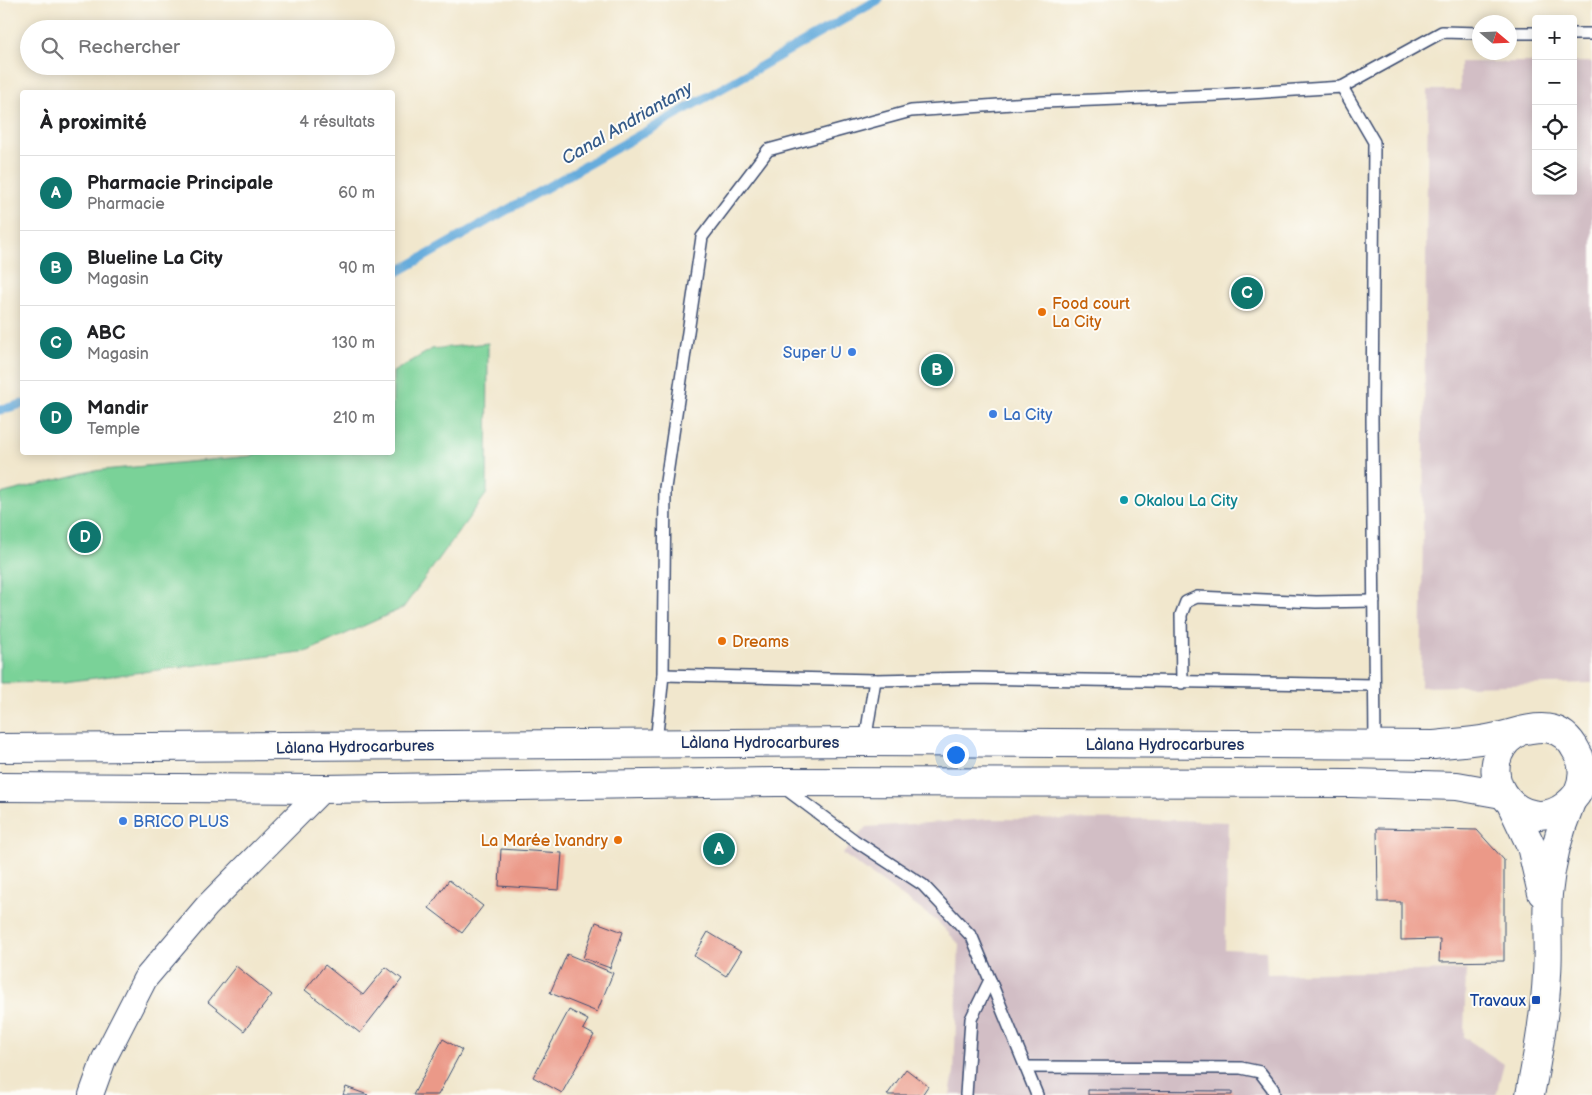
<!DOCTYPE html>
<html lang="fr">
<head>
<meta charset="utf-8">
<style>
  :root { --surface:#fff; --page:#f6f6f6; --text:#202124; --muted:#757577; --line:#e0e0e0; --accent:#0f766e }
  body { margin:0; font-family:"Balsamiq Sans",sans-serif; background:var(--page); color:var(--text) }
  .controls { position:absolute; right:15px; top:15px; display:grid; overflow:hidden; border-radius:5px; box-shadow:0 2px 12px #0003 }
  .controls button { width:45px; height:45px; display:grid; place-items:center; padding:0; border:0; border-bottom:1px solid var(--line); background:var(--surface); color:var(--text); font:25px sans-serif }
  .compass { position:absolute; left:1472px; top:15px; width:45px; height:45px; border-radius:50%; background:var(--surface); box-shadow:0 2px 12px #0003; rotate:109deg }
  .you { position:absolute; left:955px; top:754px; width:18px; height:18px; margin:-12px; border:4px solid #fff; border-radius:50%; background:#1a73e8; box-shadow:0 0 0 8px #1a73e833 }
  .badge { display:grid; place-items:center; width:32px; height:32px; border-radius:50%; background:var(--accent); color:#fff; font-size:16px; font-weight:700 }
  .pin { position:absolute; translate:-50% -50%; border:2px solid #fff; box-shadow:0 1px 5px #0006 }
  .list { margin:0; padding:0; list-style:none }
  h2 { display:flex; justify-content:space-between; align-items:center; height:65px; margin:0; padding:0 20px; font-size:21px }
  h2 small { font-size:16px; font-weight:400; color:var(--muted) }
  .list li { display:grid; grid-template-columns:32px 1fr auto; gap:15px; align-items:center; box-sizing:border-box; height:75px; padding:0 20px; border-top:1px solid var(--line) }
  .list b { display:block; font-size:19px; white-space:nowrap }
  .list p { margin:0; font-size:16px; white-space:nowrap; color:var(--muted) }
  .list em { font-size:16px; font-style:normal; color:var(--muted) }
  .icon { flex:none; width:28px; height:28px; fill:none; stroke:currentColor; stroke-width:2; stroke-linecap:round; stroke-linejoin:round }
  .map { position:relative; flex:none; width:1592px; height:1095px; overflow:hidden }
  .search { position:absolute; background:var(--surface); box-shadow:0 2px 12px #0003; left:20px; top:20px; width:375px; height:55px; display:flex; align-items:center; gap:12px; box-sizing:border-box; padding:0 18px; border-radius:28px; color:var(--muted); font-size:19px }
  .panel { position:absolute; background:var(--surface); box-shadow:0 2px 12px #0003; left:20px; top:90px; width:375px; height:365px; border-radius:5px }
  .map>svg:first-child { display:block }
  .industrial { fill:#d2bec5 }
  .green { fill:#7ad298; stroke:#4a807b }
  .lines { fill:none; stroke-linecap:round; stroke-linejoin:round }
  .stream { stroke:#66acdc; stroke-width:9 }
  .building { fill:#eb9988 }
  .service-casing { stroke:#3b4b6f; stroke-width:14 }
  .minor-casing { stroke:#3b4b6f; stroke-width:26 }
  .secondary-casing { stroke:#3b4b6f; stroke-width:30 }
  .service { stroke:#fff; stroke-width:11 }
  .minor { stroke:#fff; stroke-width:24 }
  .secondary { stroke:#fff; stroke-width:28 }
  .food-dot { fill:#e8710a; stroke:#fdfcf7; stroke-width:2 }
  .shop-dot { fill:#3f7fe0; stroke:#fdfcf7; stroke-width:2 }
  .culture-dot { fill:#0f9aa8; stroke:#fdfcf7; stroke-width:2 }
  .transit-dot { fill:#1a4fb4; stroke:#fdfcf7; stroke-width:2 }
  .labels { text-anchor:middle; stroke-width:4; stroke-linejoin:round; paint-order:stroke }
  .food-label { font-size:16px; fill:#c56008; stroke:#fdfcf7; text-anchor:start }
  .shop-label { font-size:16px; fill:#366cbe; stroke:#fdfcf7; text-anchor:start }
  .culture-label { font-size:16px; fill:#0d838f; stroke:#fdfcf7; text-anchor:start }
  .street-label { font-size:16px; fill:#1b2f5e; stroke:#fdfcf7 }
  .transit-label { font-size:16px; fill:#164399; stroke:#fdfcf7; text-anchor:end }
  .water-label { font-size:18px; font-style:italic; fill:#355b8a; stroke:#fdfcf7 }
</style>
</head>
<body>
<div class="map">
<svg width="1592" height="1095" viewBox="0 0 1592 1095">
  <rect width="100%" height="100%" fill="#fdfcf7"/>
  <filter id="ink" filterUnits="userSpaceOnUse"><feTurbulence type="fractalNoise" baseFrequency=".02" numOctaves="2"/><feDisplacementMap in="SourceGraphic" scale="10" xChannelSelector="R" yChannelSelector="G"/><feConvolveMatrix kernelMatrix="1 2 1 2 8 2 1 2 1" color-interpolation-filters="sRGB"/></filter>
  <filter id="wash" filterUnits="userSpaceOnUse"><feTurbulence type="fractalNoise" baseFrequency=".0096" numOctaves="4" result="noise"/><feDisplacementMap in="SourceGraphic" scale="20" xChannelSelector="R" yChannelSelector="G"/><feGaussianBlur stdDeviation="1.12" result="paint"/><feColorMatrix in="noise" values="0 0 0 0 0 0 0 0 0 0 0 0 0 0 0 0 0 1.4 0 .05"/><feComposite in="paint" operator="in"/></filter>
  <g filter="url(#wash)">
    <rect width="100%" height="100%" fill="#f1e7cd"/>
    <g class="industrial">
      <polygon points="1460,62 1536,62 1536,191 1573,191 1573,62 1592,62 1592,683 1421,687 1428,90 1460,90"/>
      <polygon points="989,819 1175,820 1228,822 1225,949 1266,951 1267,974 1466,970 1464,1037 1504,1064 1496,1095 950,1095 954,1072 959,944 937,921 843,854 866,827"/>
    </g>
    <polygon class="green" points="488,343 487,493 403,608 308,651 64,682 0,683 0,494 92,471 251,456 257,453 392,452 393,372 432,349"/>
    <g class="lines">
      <g class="stream">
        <polyline points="392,275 878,0"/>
        <polyline points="0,410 22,404"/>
      </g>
    </g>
    <g id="blocks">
      <g class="building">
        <polygon points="1377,828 1477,830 1504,860 1504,961 1439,962 1440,939 1401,940 1401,902 1378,902"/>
        <polygon points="501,849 562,853 559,890 499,886"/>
        <polygon points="449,880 483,906 462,933 429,908"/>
        <polygon points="596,922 623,932 610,968 583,958"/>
        <polygon points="708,932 741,952 726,976 694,956"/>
        <polygon points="567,954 613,973 597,1012 550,993"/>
        <polygon points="325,965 363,995 386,967 402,979 360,1033 305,990"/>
        <polygon points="236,966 272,995 244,1031 208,1002"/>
        <polygon points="569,1010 588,1020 583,1029 594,1035 562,1093 533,1077"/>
        <polygon points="443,1039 462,1050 438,1095 413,1095"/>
        <polygon points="906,1069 928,1086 922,1095 887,1095"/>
        <polygon points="346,1087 368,1095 343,1095"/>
        <polygon points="1088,1090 1232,1091 1232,1095 1088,1095"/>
      </g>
    </g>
  </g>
  <g filter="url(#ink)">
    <use href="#blocks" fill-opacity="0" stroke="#3b4b6f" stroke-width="1"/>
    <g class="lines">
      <g class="service-casing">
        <g id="service">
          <polyline points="1510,33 1536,33"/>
          <polyline points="1573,34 1592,34"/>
          <polyline points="1342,87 1442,32 1480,33"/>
          <polyline points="663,675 875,680 973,678 1374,685"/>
          <polyline points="1182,683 1181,615 1186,602 1197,597 1316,602 1374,601"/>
          <polyline points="865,742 875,680"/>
          <polyline points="656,743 663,675 665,488 702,237 768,150 911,111 1044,102 1219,95 1342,87 1374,142 1372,419 1375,745"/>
          <polyline points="783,787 854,840 923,885 972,937 990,980 971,1019 966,1095"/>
          <polyline points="990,980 1037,1095"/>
          <polyline points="1026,1067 1241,1068 1260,1072 1273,1089 1274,1095"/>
        </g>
      </g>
      <g class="minor-casing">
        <polyline id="minor" points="91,1095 104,1059 145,979 207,906 323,789"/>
      </g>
      <g class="secondary-casing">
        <g id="secondary">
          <path d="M0,748L865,742L1434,745C1451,743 1469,742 1487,739C1520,734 1557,711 1577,752C1584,764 1584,779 1578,792C1575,798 1570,802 1565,806C1524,837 1472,780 1507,741C1510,738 1515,735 1518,732"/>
          <polyline points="0,787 323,789 776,782 1351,783 1457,786 1502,794"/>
          <polyline points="1512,806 1531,846 1542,893"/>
          <path d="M1530,1095C1538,1055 1545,1015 1547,974C1549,948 1546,921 1548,894C1551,862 1559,831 1571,802"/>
        </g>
      </g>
      <use href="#service" class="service"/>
      <use href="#minor" class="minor"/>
      <use href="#secondary" class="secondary"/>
    </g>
  </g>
  <g class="food-dot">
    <circle cx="1042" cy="312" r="5"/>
    <circle cx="722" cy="641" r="5"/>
    <circle cx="618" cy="840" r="5"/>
  </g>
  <g class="shop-dot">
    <circle cx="852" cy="352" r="5"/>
    <circle cx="993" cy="414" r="5"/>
    <circle cx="123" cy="821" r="5"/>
  </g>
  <circle class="culture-dot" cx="1124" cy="500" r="5"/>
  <rect class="transit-dot" x="1531" y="995" width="10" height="10" rx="2.5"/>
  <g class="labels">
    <g class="food-label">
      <text x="1052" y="309">Food court<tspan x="1052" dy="18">La City</tspan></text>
      <text x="732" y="647">Dreams</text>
      <text x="608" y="846" text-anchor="end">La Marée Ivandry</text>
    </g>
    <g class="shop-label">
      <text x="842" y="358" text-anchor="end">Super U</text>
      <text x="1003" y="420">La City</text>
      <text x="133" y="827">BRICO PLUS</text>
    </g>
    <g class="culture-label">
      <text x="1134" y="506">Okalou La City</text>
    </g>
    <g class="street-label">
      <text x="760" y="748">Làlana Hydrocarbures</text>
      <text x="1165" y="750">Làlana Hydrocarbures</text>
      <text transform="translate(355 746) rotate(-1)" y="6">Làlana Hydrocarbures</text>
    </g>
    <g class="transit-label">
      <text x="1526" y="1006">Travaux</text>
    </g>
    <g class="water-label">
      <text transform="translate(627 123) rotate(-30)" y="6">Canal Andriantany</text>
    </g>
  </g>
</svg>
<div class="controls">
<button>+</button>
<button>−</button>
<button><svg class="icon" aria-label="locate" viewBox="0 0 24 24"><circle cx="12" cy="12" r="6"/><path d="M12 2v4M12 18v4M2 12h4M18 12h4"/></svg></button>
<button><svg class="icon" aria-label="layers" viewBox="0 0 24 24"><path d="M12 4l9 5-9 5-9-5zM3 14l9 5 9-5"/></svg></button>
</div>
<svg class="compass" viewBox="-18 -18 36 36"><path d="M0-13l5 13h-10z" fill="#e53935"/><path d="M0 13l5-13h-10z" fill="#757577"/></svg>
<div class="you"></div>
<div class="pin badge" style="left:719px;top:849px">A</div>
<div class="pin badge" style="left:937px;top:370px">B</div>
<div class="pin badge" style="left:1247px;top:293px">C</div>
<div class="pin badge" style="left:85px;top:537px">D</div>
<div class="search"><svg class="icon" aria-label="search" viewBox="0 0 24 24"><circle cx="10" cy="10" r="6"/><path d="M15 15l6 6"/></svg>Rechercher</div>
<section class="panel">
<h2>À proximité<small>4 résultats</small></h2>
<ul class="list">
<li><span class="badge">A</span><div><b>Pharmacie Principale</b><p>Pharmacie</p></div><em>60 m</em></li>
<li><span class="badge">B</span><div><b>Blueline La City</b><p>Magasin</p></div><em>90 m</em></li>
<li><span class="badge">C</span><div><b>ABC</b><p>Magasin</p></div><em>130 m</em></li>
<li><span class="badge">D</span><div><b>Mandir</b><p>Temple</p></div><em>210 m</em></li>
</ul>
</section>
</div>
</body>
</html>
